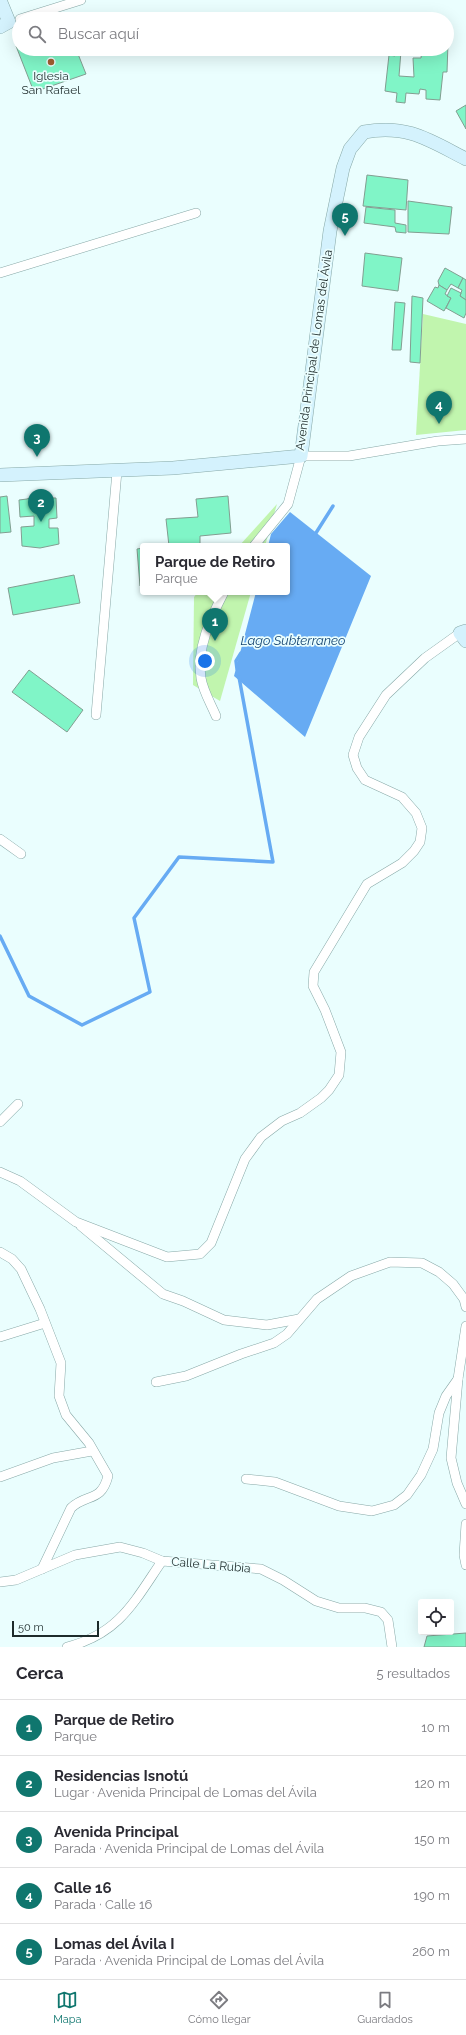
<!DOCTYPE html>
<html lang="es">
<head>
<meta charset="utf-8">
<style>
  :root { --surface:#fff; --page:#f7f7f7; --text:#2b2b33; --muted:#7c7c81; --line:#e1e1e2; --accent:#0f766e }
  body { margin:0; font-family:Raleway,sans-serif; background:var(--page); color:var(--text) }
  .controls { position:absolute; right:12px; bottom:12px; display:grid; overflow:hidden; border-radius:4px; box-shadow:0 4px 16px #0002 }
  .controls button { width:36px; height:36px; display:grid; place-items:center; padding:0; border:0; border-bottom:1px solid var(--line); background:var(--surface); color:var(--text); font:20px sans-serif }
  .scale { position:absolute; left:12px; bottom:10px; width:87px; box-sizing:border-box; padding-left:4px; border:2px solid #1e2b2b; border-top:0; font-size:11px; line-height:14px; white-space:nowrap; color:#1e2b2b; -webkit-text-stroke:3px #eafefe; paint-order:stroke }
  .you { position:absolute; left:205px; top:661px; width:14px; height:14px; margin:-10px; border:3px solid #fff; border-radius:50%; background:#1a73e8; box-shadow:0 0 0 6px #1a73e833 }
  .badge { display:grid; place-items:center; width:26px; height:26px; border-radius:50%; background:var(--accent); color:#fff; font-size:13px; font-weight:700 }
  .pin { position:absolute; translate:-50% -33px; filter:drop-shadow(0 1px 2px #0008) }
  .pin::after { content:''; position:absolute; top:21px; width:14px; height:12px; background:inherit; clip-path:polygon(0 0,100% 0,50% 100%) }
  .popup { position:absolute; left:140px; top:543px; width:150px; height:52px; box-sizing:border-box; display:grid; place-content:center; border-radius:4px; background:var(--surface); filter:drop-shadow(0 1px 3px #0005); font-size:13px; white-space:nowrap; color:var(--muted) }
  .popup b { font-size:15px; color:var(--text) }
  .popup::after { content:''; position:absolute; left:50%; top:100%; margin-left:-8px; border:8px solid transparent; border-top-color:var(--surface) }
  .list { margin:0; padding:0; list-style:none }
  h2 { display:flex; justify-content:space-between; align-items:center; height:52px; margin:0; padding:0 16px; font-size:17px }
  h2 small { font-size:13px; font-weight:400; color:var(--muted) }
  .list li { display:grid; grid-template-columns:26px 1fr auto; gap:12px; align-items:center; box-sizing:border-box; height:56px; padding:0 16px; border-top:1px solid var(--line) }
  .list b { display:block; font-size:15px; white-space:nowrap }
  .list p { margin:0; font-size:13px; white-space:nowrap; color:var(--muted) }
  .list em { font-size:13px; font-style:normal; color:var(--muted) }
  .icon { flex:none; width:22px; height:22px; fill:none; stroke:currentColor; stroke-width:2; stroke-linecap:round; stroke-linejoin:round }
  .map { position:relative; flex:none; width:466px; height:1647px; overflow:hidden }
  .search { position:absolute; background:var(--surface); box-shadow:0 4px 16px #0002; left:12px; right:12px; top:12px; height:44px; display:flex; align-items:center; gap:10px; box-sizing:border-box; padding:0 14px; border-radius:22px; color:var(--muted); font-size:15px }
  .sheet { height:332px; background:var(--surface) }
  nav { display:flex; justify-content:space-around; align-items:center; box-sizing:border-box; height:56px; border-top:1px solid var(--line); background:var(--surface); font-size:11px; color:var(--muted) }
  nav a { display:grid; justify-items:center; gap:2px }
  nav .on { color:var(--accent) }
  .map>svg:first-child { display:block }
  .green { fill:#c1f5ae }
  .water { fill:#67abf3 }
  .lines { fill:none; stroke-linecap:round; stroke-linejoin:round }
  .stream { stroke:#67abf3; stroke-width:3.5 }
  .building { fill:#80f5c7; stroke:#829e91 }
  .street-casing { stroke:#87a8a7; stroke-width:10 }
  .secondary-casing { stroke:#87a8a7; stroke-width:14 }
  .street { stroke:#fff; stroke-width:9 }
  .secondary { stroke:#d4f2fd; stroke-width:13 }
  .poi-dot { fill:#a25e30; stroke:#eafefe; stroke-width:1.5 }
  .labels { text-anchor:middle; stroke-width:3.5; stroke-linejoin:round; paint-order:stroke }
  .poi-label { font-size:12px; fill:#1e2b2b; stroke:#eafefe }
  .street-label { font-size:12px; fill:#1e2b2b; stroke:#eafefe }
  .water-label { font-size:13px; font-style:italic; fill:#144472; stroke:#eafefe }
</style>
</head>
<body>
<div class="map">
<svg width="466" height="1647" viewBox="0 0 466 1647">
  <rect width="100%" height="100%" fill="#eafefe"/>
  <g class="green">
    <polygon points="423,314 466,324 466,430 416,435"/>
    <polygon points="277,504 265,546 239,546"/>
    <polygon points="198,592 251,592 220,701 193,685 194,597"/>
  </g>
  <polygon class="water" points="290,512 371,576 305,737 234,676 256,592 287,592 287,546 268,546 271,534"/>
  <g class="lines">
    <g class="stream">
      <polyline points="314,536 333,506"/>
      <polyline points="237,669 236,661 241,653"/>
      <polyline points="0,936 29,996 82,1025 150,992 134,918 179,857 273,862 239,677"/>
    </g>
  </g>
  <g class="building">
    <polygon points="447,43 448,43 447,72 443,72 440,100 426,99 426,90 420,89 419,94 406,93 405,103 396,102 397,93 385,91 389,55 395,56 396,49 408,49 408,52 401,51 399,76 414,77 413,58 421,58 422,49 447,49"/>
    <polygon points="19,45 19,49 76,49 86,74 34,92 16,46"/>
    <polygon points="466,105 466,129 456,111"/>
    <polygon points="367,175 408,180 406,210 363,206"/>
    <polygon points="408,201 452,207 449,234 408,232"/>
    <polygon points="366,207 395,210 395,223 406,225 406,233 396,232 395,227 364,223"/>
    <polygon points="365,253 402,258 398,291 362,286"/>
    <polygon points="445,268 463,278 458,288 451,284 447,290 439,285 438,281"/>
    <polygon points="463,278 466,280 466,300 460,296 462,290 458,288"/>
    <polygon points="439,285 447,290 445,294 451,298 444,311 427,301 435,287 438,288"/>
    <polygon points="451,288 461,293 460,296 466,300 466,313 464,318 446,308 451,298 447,296"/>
    <polygon points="412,296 423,298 420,363 410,362"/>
    <polygon points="395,302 405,303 401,350 392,350"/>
    <polygon points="37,495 47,498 56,498 57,518 49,519 49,528 58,528 59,544 40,548 22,546 21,527 34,526 34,516 20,517 19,500 27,499"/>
    <polygon points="7,496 11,532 0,533 0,497"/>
    <polygon points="228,496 231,533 200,536 200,546 169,546 166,519 198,517 196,499"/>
    <polygon points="143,548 143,586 140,586 137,549"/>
    <polygon points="74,575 80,603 13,615 8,588"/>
    <polygon points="29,670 83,710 67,732 12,692"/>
    <polygon points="466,1633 466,1647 424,1647 427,1636"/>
  </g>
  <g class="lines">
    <g class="street-casing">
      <g id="street">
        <polyline points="20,19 81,0"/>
        <polyline points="0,273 196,213"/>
        <polyline points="254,546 288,504 301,456 349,456 438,441 466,439"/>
        <polyline points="96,715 117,471"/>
        <path d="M216,716C211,704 203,691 201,678C196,649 211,617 224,592"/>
        <polyline points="0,839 21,854"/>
        <polyline points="0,1122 18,1104"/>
        <polyline points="0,1172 20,1181 76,1222 167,1257 200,1254 211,1243 245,1159 261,1137 282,1121 300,1113 321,1098 329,1090 339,1075 341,1052 325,1010 313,986 314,972 367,884 402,863 414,851 420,842 422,828 416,813 402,797 365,780 357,768 353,755 359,737 386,695 425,658 460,633"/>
        <polyline points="81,1226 163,1294 183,1301 224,1320 267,1325 299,1319"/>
        <path d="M0,1252L12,1259L21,1269L40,1309L61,1363L59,1396L66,1415L89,1443L108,1476C101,1503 87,1493 71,1508L42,1569"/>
        <polyline points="466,1326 458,1379 451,1458 457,1483 466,1504"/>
        <polyline points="0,1337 45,1323"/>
        <polyline points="156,1382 186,1376 241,1354 274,1343 287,1334 317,1299 351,1276 390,1262 422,1263 439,1272 453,1284 464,1299 466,1307"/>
        <polyline points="0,1477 53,1458 92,1451"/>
        <polyline points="246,1479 275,1482 339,1506 372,1511 394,1505 407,1495 421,1475 433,1449 439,1413 446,1396 458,1379"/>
        <polyline points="466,1524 464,1555 466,1565"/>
        <polyline points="0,1582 16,1580 75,1555 120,1547 143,1553 162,1561 261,1569 283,1580 316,1601 339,1608 365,1608 381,1612 388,1620 392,1647"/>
        <path d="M67,1647C119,1634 134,1602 162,1561"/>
      </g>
    </g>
    <g class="secondary-casing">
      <g id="secondary">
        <polyline points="0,27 9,22 0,0"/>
        <path d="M0,475L173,468L301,456L330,231L343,168L350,149L364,132C407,124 429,140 466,159"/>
        <polyline points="466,631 460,633 466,641"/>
      </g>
    </g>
    <use href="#street" class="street"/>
    <use href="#secondary" class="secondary"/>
  </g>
  <circle class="poi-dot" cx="51" cy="62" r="4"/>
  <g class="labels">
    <g class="poi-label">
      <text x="51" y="80">Iglesia<tspan x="51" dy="14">San Rafael</tspan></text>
    </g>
    <g class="street-label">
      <text transform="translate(314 350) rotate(-82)" y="4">Avenida Principal de Lomas del Ávila</text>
      <text transform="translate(211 1565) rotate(5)" y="4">Calle La Rubia</text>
    </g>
    <g class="water-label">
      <text x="293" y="645">Lago Subterraneo</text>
    </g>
  </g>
</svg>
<div class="controls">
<button><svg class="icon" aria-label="locate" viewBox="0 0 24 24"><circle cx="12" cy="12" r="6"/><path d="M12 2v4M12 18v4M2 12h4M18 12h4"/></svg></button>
</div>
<div class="scale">50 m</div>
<div class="you"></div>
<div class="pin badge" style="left:215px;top:641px">1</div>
<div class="popup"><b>Parque de Retiro</b>Parque</div>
<div class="pin badge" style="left:41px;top:522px">2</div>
<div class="pin badge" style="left:37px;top:457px">3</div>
<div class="pin badge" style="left:439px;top:424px">4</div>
<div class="pin badge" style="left:345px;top:236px">5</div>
<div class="search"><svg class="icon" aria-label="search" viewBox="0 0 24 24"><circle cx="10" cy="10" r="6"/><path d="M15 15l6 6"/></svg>Buscar aquí</div>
</div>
<section class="sheet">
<h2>Cerca<small>5 resultados</small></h2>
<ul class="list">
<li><span class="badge">1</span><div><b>Parque de Retiro</b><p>Parque</p></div><em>10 m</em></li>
<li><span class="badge">2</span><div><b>Residencias Isnotú</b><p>Lugar · Avenida Principal de Lomas del Ávila</p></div><em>120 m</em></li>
<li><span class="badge">3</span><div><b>Avenida Principal</b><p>Parada · Avenida Principal de Lomas del Ávila</p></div><em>150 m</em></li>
<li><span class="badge">4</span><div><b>Calle 16</b><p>Parada · Calle 16</p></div><em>190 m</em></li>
<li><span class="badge">5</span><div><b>Lomas del Ávila I</b><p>Parada · Avenida Principal de Lomas del Ávila</p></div><em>260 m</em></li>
</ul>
</section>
<nav>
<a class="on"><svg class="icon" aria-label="map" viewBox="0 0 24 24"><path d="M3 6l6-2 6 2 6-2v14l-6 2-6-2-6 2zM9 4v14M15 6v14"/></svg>Mapa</a>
<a><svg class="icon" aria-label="directions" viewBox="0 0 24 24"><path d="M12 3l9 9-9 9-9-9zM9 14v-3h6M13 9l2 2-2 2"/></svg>Cómo llegar</a>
<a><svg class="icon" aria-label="saved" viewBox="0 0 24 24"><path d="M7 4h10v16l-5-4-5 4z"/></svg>Guardados</a>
</nav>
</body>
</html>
